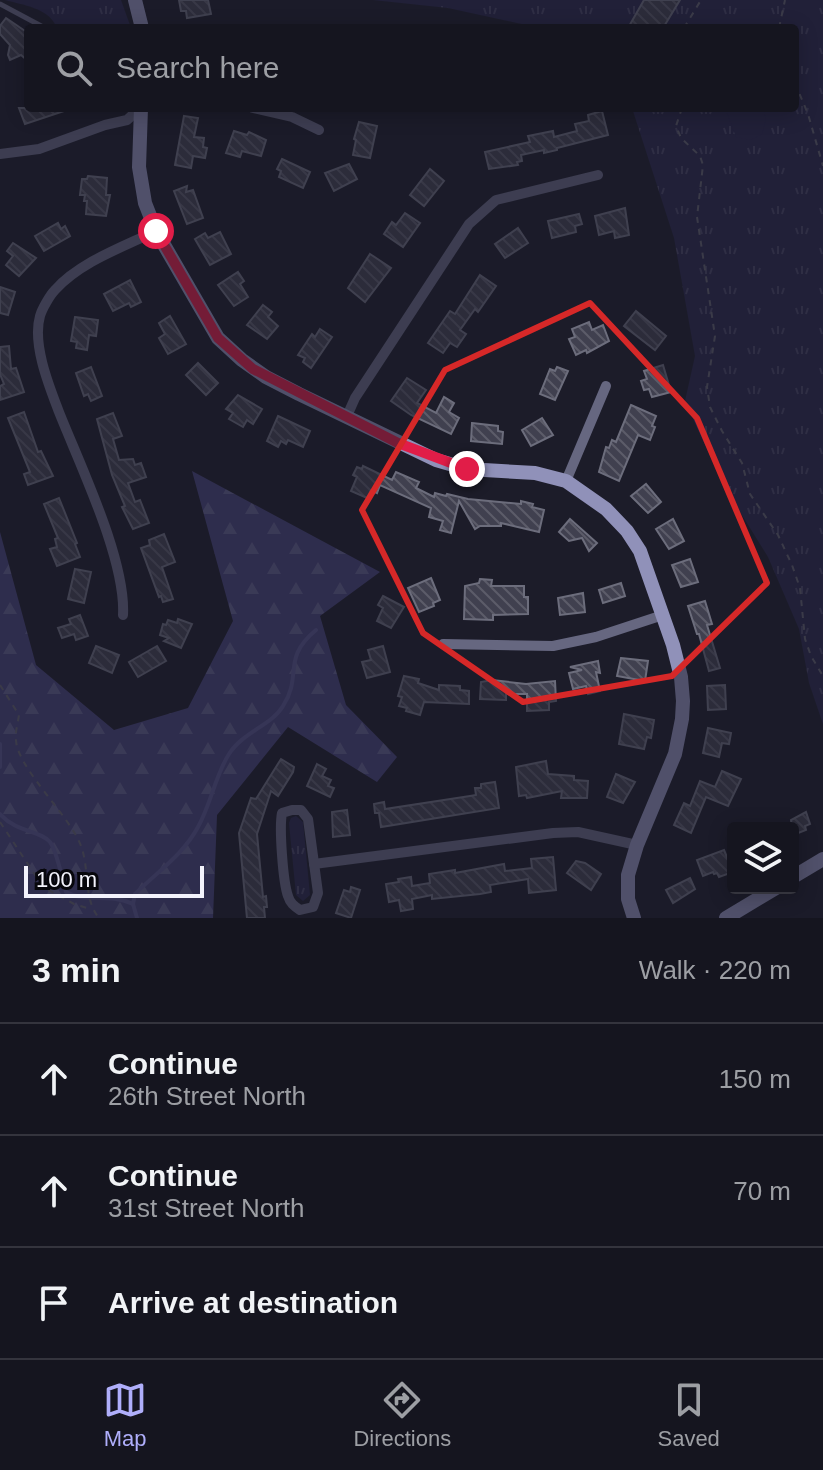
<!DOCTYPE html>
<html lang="en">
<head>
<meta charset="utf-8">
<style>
  :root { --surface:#15151f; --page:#22222c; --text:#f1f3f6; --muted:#9d9fa4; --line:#34343d; --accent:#afaefa }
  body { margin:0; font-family:Helvetica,sans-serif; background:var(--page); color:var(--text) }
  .controls { position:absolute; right:24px; bottom:24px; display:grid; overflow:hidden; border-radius:8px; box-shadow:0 4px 20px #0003 }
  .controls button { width:72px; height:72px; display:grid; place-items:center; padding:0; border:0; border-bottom:2px solid var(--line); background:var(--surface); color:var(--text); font:40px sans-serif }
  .scale { position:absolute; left:24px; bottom:20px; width:180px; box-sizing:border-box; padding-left:8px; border:4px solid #f3f3fc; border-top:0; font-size:22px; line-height:28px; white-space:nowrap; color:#f3f3fc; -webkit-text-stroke:6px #07070c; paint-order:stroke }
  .stop { position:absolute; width:24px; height:24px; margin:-18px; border:6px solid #e11d48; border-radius:50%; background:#fff }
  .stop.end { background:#e11d48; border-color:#fff; box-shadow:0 2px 8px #0008 }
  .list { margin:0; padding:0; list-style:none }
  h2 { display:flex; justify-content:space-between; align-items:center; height:104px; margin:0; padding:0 32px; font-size:34px }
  h2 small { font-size:26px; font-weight:400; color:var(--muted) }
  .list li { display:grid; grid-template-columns:52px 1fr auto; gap:24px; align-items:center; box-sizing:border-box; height:112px; padding:0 32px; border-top:2px solid var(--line) }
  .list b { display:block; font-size:30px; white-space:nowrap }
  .list p { margin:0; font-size:26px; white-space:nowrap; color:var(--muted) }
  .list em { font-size:26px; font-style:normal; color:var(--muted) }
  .icon { flex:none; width:44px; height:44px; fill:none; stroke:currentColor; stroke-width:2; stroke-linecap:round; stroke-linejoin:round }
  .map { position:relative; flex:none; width:823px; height:918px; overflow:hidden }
  .search { position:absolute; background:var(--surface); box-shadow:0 4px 20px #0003; left:24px; right:24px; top:24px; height:88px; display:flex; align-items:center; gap:20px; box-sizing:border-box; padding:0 28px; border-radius:8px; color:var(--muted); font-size:30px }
  .sheet { height:440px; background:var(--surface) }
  nav { display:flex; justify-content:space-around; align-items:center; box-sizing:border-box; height:112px; border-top:2px solid var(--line); background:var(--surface); font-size:22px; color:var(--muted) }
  nav a { display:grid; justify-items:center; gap:4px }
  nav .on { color:var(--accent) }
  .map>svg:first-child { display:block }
  .grass { fill:url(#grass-tufts) }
  .forest { fill:url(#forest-firs) }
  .pitch { fill:#28264a }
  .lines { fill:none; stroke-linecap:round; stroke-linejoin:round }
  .stream { stroke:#57558c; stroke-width:4 }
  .building { fill:url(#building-back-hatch); stroke:#6c6d7c; stroke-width:2 }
  .path { stroke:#61616d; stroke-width:2; stroke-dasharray:6 6; stroke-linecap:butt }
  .lane { stroke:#666780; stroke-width:5 }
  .street { stroke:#666780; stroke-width:10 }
  .secondary { stroke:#9091b9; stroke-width:14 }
  .route { stroke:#e11d48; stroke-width:10 }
  .marked { fill:none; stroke:#d62828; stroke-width:6; stroke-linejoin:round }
</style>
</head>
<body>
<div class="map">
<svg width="823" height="918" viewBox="0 0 823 918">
  <defs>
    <pattern id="grass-tufts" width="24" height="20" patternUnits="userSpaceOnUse" patternTransform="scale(2)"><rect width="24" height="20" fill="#28264a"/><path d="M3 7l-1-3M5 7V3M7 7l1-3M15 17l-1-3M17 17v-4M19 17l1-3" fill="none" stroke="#484665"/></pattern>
    <pattern id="forest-firs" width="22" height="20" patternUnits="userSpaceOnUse" patternTransform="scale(2)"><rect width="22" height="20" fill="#464379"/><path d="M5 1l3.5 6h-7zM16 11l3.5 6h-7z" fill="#615f8d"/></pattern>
    <pattern id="building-back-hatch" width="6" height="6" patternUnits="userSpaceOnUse" patternTransform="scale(2)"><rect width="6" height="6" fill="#40404f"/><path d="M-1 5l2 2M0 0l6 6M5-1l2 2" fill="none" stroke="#5c5c69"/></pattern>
  </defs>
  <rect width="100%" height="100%" fill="#1c1c29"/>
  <g class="grass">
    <path d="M5,0H121L131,28H62L56,26C48,8 23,5 5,0Z"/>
    <polygon points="373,0 823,0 823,724 809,683 799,629 768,557 724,486 685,401 695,356 674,238 632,108 795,108 795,28 540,28 448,8"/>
    <polygon points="296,816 303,822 310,895 303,901 296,895 289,823 291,818"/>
  </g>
  <polygon class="forest" points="192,471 380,572 320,616 346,705 397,757 377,782 288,727 217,815 213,918 0,918 0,532 36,665 114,730 188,708 233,621"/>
  <polygon class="pitch" points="725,108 763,108 766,119 762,134 751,140 736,137"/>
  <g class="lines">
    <g class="stream">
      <polyline points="0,744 0,767"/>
      <path d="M0,814C17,833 40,830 50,842C57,851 62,879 66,892C87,904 108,892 133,904"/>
      <path d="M137,918L133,904L135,894C157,872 183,855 198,827C211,804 215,776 229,754C243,732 272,725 283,706C303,675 281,659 316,630"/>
    </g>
  </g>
  <g class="building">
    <polygon points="179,0 208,0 211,14 187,18 186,11 181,11"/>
    <polygon points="644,0 680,0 663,28 628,28"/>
    <polygon points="6,18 28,33 28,61 21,55 10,60 8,55 10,45 0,34 0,26"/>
    <polygon points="19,108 67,108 67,110 25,124"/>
    <polygon points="602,111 608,135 557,148 557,150 544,153 544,150 521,155 522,161 517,162 518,165 489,169 485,152 530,142 528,136 553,131 554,137 577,131 575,124 589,121 588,115"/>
    <polygon points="184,116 198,118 194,137 204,138 203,147 207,148 205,158 193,156 191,168 175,165"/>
    <polygon points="359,122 377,126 370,158 353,155 356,140 354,139"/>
    <polygon points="234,131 247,135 249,132 266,140 261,156 242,151 240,157 226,153"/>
    <polygon points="282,159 310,172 303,188 279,177 281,171 277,169"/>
    <polygon points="349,164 357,179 334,191 325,173"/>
    <polygon points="430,169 444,181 424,206 410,195"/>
    <polygon points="88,176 107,178 106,195 110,195 106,216 86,214 87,201 84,201 85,195 80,195 82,179 87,179"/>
    <polygon points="187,186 186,192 193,190 203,218 187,224 174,191"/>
    <polygon points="625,208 629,235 615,238 614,231 599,235 595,216"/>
    <polygon points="405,213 420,223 403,247 384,234 392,222 396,225"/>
    <polygon points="579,214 582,224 575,226 576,232 552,238 548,221"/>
    <polygon points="58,223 61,229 65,226 70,236 44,251 35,236"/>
    <polygon points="518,228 528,243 505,258 495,244"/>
    <polygon points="220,232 231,254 210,265 195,239 205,233 208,238"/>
    <polygon points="13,243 36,258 19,276 6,265 13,256 7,251"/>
    <polygon points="370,254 391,268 365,302 348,288"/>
    <polygon points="238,272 244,281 240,284 248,297 234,306 218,285"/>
    <polygon points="480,275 496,286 478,312 475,309 460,330 466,334 457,347 450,343 443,353 428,343 450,311 455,314"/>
    <polygon points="130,280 141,302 131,307 129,303 113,311 104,294"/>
    <polygon points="0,287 15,292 8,315 0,313"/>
    <polygon points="263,305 272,312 268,317 278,326 267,339 247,325"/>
    <polygon points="636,311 666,336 655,350 624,326"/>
    <polygon points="170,316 186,344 168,354 159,338 165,334 159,323"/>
    <polygon points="75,317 98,320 96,336 89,335 87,350 76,348 77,342 71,341"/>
    <polygon points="589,322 592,330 603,325 609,341 587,353 586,350 576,355 569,339 575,337 572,329"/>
    <polygon points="320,329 332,337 311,368 303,362 305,358 298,355 312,334 315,337"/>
    <polygon points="9,346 11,369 16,368 24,392 0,400 0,386 4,384 0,374 0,347"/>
    <polygon points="198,363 218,383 206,395 186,375"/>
    <polygon points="663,365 671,392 652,397 649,389 644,390 641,381 647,379 644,371"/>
    <polygon points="91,367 102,396 91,401 88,394 84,396 76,373"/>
    <polygon points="557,367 568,371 555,400 540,394 550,369 555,371"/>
    <polygon points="407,378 426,390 417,403 436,413 444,397 454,403 449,412 459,418 451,434 411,415 391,401"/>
    <polygon points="238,395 262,409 253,424 247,420 243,427 229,419 233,413 226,409"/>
    <polygon points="631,405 656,416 652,426 655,427 650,440 638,435 619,481 599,472 606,447 609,448 612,440 616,442"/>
    <polygon points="24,412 38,452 41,451 53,476 28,485 24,474 30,472 8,418"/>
    <polygon points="113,413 122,436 113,439 119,460 133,459 135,465 141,463 146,477 128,483 135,502 140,500 149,523 133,529 122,507 125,506 112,475 97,419"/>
    <polygon points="278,416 310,431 303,447 288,440 286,444 281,441 278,447 267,441"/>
    <polygon points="542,418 553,435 531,446 522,430"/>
    <polygon points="472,423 498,426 498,431 503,432 502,444 471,441"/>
    <polygon points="363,466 392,480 396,472 419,482 416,488 434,497 435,493 446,496 447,494 468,499 521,504 521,501 533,504 532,507 544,510 539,532 501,523 501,526 480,526 475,529 459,501 451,533 440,530 443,521 429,517 431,508 380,485 377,493 371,490 367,498 351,491 357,477 353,475 357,467 362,469"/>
    <polygon points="646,484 661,502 648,513 631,496"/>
    <polygon points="59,498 77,543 75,544 80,557 57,566 50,549 57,547 55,539 58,538 44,504"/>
    <polygon points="570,519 597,543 589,551 582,538 569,541 559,532"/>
    <polygon points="673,519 684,541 669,549 656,529"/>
    <polygon points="164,534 175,562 162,567 173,599 163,602 161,596 159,597 141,548 150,545 149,540"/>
    <polygon points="690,559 698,582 681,587 672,565"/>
    <polygon points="75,569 91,572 84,603 68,599"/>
    <polygon points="431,578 440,600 433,603 434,606 419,612 408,588"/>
    <polygon points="480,579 492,580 491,586 524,586 524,597 528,597 528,614 493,615 493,620 464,619 465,586 479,583"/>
    <polygon points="621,583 625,596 603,603 599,590"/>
    <polygon points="583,593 585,612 560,615 558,598"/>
    <polygon points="383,596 404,607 391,628 377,621 383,608 378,605"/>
    <polygon points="705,601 712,624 707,625 720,668 709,671 699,634 697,634 688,606"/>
    <polygon points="80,615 88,636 76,640 74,634 62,638 58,628 71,624 69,619"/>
    <polygon points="178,619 192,624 181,648 164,641 169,638 160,635 163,624 166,625 168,620 177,623"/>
    <polygon points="96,646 119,655 112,673 89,663"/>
    <polygon points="157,646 166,661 138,677 129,662"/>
    <polygon points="383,646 390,672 367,678 362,662 371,660 368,650"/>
    <polygon points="621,658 648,661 645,681 617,676"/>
    <polygon points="598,661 600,673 596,672 600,691 588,694 586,686 573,689 569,673 582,670 570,667"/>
    <polygon points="404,676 419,679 418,683 439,690 439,685 460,686 460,690 469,691 469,704 424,702 420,715 406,711 407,708 399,706 402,697 398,696"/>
    <polygon points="492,680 526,684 555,681 556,701 549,702 549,710 527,711 527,694 506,694 506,700 480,699 481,682"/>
    <polygon points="725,685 726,709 708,710 707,686"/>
    <polygon points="624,714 654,720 651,738 647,737 644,749 619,744"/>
    <polygon points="708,728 731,733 729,744 722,743 719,757 703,753"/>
    <polygon points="281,759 294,767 293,772 278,796 271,791 257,834 263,897 266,896 267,907 264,907 265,918 247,918 239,833 251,798 256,799"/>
    <polygon points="546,761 548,774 574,776 574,780 588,781 587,798 561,798 562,791 527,798 526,795 519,796 516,767"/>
    <polygon points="317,764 326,769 322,776 331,780 328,786 334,788 330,797 307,786"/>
    <polygon points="722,771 741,779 728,806 706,797 691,833 674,825 684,803 690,806 700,781 715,787"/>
    <polygon points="616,774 635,782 623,803 607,797"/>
    <polygon points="495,782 499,808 381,827 379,813 375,813 374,804 384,802 385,809 470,796 476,795 475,788 481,788 481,784"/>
    <polygon points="347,810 350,835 333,837 332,812"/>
    <polygon points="806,812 810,824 805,826 806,830 793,835 791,820"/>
    <polygon points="724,850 733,872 719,877 717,873 714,874 713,872 703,876 697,860"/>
    <polygon points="553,857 556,890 529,893 528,879 490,885 491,892 480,894 432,899 432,895 412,899 413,909 401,911 399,900 389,902 386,884 399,882 398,879 411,877 412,886 430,883 429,874 455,870 455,873 504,864 505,871 532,868 531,859"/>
    <polygon points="576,861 585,863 601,874 591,890 567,873"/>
    <polygon points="690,878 695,889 673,903 666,890"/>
    <polygon points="351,887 360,890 351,918 336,913 344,890 350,892"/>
  </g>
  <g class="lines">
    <g class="path">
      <polyline points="684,28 701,0"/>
      <polyline points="779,28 785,0"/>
      <polyline points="795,83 808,114 823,166"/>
      <polyline points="682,108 676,126 681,138 700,156 703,165 697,217 715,336 707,387 710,407 722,431 742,463 750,494 778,535 792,565 800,588 805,639 811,656 823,676"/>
      <path d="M0,685L19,715C18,723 15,732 16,740C17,768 71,817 81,846C90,870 83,899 99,918"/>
      <polyline points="0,822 43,887 74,904 90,909"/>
    </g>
    <polyline class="lane" points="0,4 45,28"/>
    <g class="street">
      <polyline points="253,108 292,117 319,130"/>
      <polyline points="0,154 39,149 105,125 127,120 140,108"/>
      <polyline points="347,416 355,398 469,224 496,200 598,175"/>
      <polyline points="566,481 606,386"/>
      <path d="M123,615C126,560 80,465 59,412C49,386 32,344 40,316C42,309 50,295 55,290C80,262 123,247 156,231"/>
      <polyline points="443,644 553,646 596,637 663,615"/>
      <path d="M292,810H301L308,819L318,893L313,907L300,910C294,906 290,903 288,896C283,882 279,828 282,813Z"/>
      <polyline points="314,864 553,833 578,832 637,845"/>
    </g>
    <g class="secondary">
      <polyline points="135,0 142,28"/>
      <polyline points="141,108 139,167 145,203 156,231 218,338 242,360 266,377 299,394 436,460 467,469 535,473 566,481 606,509 627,531 640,551 673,645 681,677 683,701 682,719 675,754 637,845 628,875 628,899 634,918"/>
      <polyline points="793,877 823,859"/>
      <polyline points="726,918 776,888"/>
    </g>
  </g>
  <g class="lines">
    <polyline class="route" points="156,231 218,338 253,369 398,443 467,469"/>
  </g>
  <path d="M0 0H823V918H0ZM590,303L697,418L767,583L672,676L523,702L423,633L362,510L445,370Z" fill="#1c1c29" fill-opacity=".55" fill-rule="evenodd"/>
  <path class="marked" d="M590,303L697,418L767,583L672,676L523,702L423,633L362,510L445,370Z"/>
</svg>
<div class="controls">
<button><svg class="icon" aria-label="layers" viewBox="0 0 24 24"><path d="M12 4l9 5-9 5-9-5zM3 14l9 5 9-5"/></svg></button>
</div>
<div class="scale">100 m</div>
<div class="stop" style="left:156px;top:231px"></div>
<div class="stop end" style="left:467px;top:469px"></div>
<div class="search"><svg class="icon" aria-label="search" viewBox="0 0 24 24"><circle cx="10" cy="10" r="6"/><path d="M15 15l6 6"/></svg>Search here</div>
</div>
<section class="sheet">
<h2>3 min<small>Walk · 220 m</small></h2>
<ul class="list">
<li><svg class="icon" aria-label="ahead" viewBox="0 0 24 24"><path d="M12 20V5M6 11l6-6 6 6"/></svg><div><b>Continue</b><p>26th Street North</p></div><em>150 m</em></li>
<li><svg class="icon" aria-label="ahead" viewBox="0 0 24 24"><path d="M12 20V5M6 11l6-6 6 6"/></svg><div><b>Continue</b><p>31st Street North</p></div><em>70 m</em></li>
<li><svg class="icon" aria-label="arrive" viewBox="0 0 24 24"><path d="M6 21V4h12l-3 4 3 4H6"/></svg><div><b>Arrive at destination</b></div></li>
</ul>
</section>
<nav>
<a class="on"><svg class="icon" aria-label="map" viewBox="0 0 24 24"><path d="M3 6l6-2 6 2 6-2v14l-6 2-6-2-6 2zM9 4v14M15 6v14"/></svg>Map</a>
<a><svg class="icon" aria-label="directions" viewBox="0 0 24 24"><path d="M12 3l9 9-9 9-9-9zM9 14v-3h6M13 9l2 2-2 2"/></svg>Directions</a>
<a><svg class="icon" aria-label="saved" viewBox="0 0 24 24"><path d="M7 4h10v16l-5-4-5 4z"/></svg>Saved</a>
</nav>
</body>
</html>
